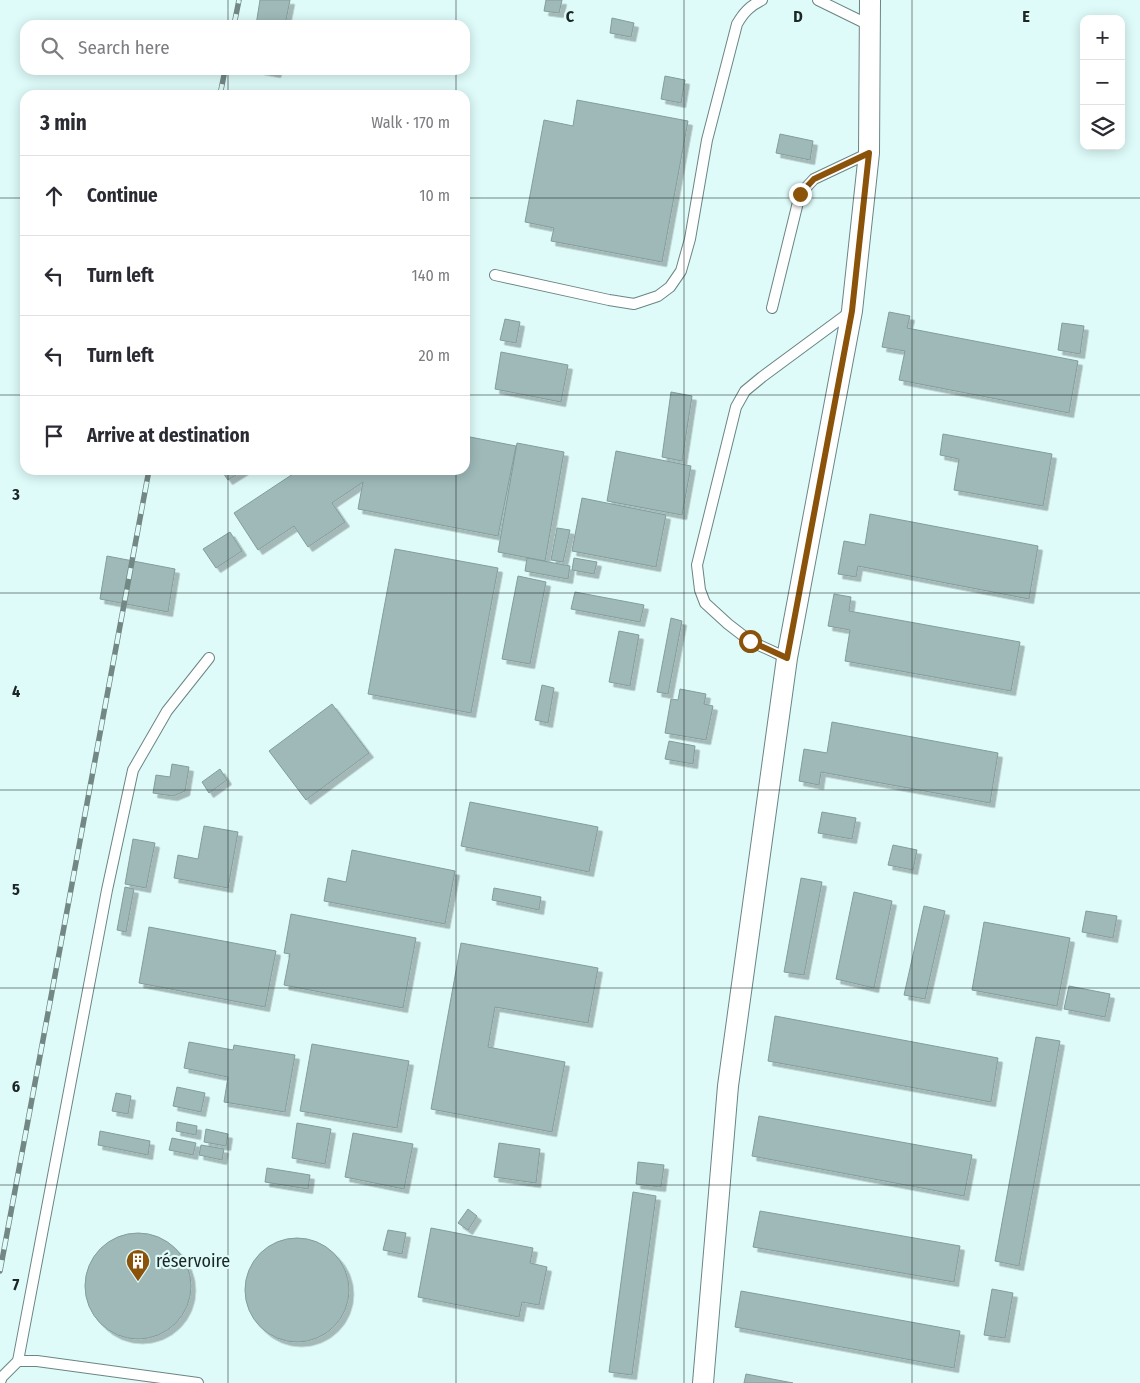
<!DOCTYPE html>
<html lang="en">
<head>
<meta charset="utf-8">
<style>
  :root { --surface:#fff; --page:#f7f7f7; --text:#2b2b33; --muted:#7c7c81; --line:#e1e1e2 }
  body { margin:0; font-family:"Fira Sans Condensed",sans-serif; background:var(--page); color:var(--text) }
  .controls { position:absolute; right:15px; top:15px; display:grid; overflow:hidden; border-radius:10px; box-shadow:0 2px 12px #0003 }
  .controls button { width:45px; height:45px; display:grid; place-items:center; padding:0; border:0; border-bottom:1px solid var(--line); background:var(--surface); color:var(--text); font:25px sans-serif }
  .stop { position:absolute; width:15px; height:15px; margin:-11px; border:4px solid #8b5209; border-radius:50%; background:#fff }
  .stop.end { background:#8b5209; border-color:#fff; box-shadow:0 1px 5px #0008 }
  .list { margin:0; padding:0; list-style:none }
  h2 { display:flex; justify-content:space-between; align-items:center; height:65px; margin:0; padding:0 20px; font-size:21px }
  h2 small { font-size:16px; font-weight:400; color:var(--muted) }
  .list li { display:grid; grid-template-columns:32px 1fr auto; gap:15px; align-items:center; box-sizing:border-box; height:80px; padding:0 20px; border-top:1px solid var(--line) }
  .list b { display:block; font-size:19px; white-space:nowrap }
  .list em { font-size:16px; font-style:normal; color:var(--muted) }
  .icon { flex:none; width:28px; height:28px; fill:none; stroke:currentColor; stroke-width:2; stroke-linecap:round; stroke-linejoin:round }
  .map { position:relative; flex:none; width:1140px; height:1383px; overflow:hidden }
  .search { position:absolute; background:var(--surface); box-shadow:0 2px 12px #0003; left:20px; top:20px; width:450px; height:55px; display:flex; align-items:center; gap:12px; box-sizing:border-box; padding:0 18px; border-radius:15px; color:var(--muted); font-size:19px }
  .panel { position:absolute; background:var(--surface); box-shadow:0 2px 12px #0003; left:20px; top:90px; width:450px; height:385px; border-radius:15px }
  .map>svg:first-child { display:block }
  .building { fill:#9eb9b8; stroke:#829d9c; filter:url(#shadow) }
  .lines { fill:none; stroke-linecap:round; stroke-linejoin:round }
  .service-casing { stroke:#6b8584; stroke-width:12 }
  .minor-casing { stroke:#6b8584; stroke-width:22 }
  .service { stroke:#fff; stroke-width:10 }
  .minor { stroke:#fff; stroke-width:20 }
  .rail-casing { stroke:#738785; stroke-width:5.5 }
  .rail { stroke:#defbf9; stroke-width:4; stroke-dasharray:11; stroke-linecap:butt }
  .route { stroke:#8b5209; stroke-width:6 }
  .grid { fill:none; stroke:#1b2625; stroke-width:1; stroke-opacity:0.55 }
  .labels { text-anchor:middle; stroke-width:4.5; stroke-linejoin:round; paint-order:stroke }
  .poi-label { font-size:18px; fill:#1b2625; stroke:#defbf9; text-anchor:start }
  .grid-label { font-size:16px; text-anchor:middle; font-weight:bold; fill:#1b2625; stroke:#defbf9; stroke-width:4.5; stroke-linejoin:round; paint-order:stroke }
</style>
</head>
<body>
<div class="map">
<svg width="1140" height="1383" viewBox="0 0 1140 1383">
  <defs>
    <filter id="shadow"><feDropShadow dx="4.5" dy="4.5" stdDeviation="0" flood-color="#0004"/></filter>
  </defs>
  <rect width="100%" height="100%" fill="#defbf9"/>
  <g class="building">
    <polygon points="260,0 290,0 285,25 256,25"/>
    <polygon points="546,0 562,0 559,13 544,11"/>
    <polygon points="612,18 634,23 631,37 610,33"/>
    <polygon points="260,70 277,70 276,73"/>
    <polygon points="665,76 685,80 681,103 661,99"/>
    <polygon points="577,100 688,121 662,262 551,241 554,228 525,222 544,120 573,126"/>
    <polygon points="780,134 813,141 810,160 776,153"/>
    <polygon points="889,312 910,316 907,328 1078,361 1069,413 899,380 905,351 882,347"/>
    <polygon points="505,319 520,322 516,343 500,340"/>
    <polygon points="1062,323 1084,326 1080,354 1058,350"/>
    <polygon points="501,352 568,365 561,402 495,389"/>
    <polygon points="671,392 692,396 682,461 662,457"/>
    <polygon points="943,434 1052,454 1043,506 954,490 959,459 940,455"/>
    <polygon points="465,436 516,446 498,536 358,509 363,482 332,503 345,522 308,547 294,526 258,550 234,513 299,470 465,470"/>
    <polygon points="517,443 564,452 545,561 498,552"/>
    <polygon points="616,451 691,466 682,515 607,501"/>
    <polygon points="221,470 244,470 228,480"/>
    <polygon points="582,498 666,515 656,567 572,551"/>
    <polygon points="870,514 1038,546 1029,599 858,566 856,577 838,574 844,541 865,545"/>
    <polygon points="557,528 570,530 563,562 551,560"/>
    <polygon points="230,532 242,551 216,568 203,549"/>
    <polygon points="395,549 498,568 471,713 368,694"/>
    <polygon points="107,556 175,569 168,612 100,599"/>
    <polygon points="527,558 570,566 568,579 525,571"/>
    <polygon points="574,558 597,562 594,574 572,570"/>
    <polygon points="518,576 546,582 530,664 502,659"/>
    <polygon points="575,592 644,605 640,622 571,609"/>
    <polygon points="834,594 851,597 849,611 1020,642 1011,691 845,661 850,630 828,626"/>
    <polygon points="671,618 682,621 668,694 657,692"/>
    <polygon points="619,631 639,635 630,686 609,682"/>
    <polygon points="542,685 554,688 548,723 535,720"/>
    <polygon points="680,689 706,694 704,704 713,706 706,740 665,733 671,699 678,700"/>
    <polygon points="332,704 369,753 306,800 269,751"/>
    <polygon points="832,722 998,753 990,803 821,772 819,785 799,781 804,749 827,753"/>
    <polygon points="669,741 695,746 693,764 665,759"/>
    <polygon points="172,764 189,767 185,791 173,796 153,793 156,775 170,777"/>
    <polygon points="220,769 227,780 209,793 202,782"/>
    <polygon points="470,802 598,827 589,872 461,846"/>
    <polygon points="822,812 856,818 852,839 818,833"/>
    <polygon points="204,826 238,832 228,888 174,878 178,855 198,859"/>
    <polygon points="133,839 155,843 146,888 125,884"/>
    <polygon points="893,845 917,850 913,870 888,865"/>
    <polygon points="352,850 455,871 445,924 324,901 328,878 346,882"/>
    <polygon points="801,878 822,882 804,975 784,972"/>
    <polygon points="125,887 134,889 126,932 117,930"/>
    <polygon points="494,888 541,897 539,910 492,900"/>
    <polygon points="854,892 892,901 874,988 836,979"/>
    <polygon points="924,906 945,911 925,999 904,995"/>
    <polygon points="1086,911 1117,916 1113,938 1082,932"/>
    <polygon points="291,914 416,938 403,1008 284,985 290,954 284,953"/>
    <polygon points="984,922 1070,938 1057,1006 972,990"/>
    <polygon points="149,927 276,951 265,1007 139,983"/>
    <polygon points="461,943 598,968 588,1023 495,1007 488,1047 565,1062 552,1132 431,1109"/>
    <polygon points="1069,986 1110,994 1105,1017 1064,1009"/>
    <polygon points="775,1016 998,1058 991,1102 768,1061"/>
    <polygon points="1036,1037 1060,1041 1019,1266 995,1261"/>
    <polygon points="189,1042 233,1050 234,1045 295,1055 285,1112 224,1102 228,1077 184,1068"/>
    <polygon points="312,1044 409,1061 397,1128 300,1111"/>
    <polygon points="177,1087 205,1093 201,1112 173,1106"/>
    <polygon points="116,1093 131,1096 128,1114 112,1111"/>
    <polygon points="759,1116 972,1155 964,1196 752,1156"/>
    <polygon points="177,1122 197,1126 196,1135 176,1131"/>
    <polygon points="297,1123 331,1129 325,1164 292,1158"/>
    <polygon points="206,1129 228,1134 226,1146 204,1142"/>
    <polygon points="100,1131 150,1141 148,1155 98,1145"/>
    <polygon points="353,1133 413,1144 404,1189 345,1177"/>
    <polygon points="172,1138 196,1143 193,1155 169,1150"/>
    <polygon points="499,1143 540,1149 536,1183 494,1177"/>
    <polygon points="201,1145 224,1149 222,1160 199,1155"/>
    <polygon points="638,1162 664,1165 661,1187 636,1184"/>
    <polygon points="267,1168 310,1175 308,1189 265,1182"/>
    <polygon points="633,1192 656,1196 632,1375 609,1372"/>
    <polygon points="468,1209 477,1216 468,1230 458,1223"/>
    <polygon points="760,1211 960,1246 954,1282 753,1247"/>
    <polygon points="431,1228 533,1248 530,1263 547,1267 539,1305 522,1302 519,1317 418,1297"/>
    <polygon points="388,1230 406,1233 402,1254 383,1250"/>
    <circle cx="138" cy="1286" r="53"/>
    <circle cx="297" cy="1290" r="52"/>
    <polygon points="992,1289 1013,1293 1005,1338 984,1335"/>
    <polygon points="741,1291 960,1331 954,1368 735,1327"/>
    <polygon points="746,1374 793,1383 744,1383"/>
  </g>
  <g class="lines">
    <g class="service-casing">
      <g id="service">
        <polyline points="818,0 869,25"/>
        <path d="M495,275L609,300L634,304L658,296L670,287L681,271L690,239L707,140L737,24C744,12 750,6 762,0"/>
        <polyline points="772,308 800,194 814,179 869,153"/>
        <polyline points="787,658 750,641 728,624 705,603 700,590 697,565 736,407 745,391 762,377 850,312"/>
        <polyline points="18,1361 107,890 133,770 167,711 209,658"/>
        <polyline points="0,1382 2,1377 18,1361 37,1361 198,1383"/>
      </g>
    </g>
    <g class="minor-casing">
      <polyline id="minor" points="703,1383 728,1086 787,658 852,311 869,153 870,0"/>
    </g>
    <use href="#service" class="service"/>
    <use href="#minor" class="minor"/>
    <g class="rail-casing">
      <g id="rail">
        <polyline points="234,25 239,0"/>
        <polyline points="220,95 225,70"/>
        <polyline points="0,1271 149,470"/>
      </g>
    </g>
    <use href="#rail" class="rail"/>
  </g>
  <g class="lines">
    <polyline class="route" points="750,641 787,658 852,311 869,153 814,179 800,194"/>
  </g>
  <path class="grid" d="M228,0V25M456,0V25M684,0V1383M912,0V1383M228,70V95M456,70V95M0,198H25M465,198H1140M0,395H25M465,395H1140M228,470V1383M456,470V1383M0,593H1140M0,790H1140M0,988H1140M0,1185H1140"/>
  <defs>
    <g id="building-pin" transform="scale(1.25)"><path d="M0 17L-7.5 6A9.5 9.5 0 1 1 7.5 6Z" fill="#8b5209" stroke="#defbf9"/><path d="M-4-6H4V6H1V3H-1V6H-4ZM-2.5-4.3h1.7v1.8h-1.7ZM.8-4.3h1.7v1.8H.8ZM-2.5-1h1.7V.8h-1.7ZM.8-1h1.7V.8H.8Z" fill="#fff"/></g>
  </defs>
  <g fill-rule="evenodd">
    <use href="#building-pin" x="138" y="1261"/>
  </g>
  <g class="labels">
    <g class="poi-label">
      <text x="156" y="1267">réservoire</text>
    </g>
  </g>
  <g class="grid-label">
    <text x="570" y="22">C</text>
    <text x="798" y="22">D</text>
    <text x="1026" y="22">E</text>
    <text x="16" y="500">3</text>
    <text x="16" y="697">4</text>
    <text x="16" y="895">5</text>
    <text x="16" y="1092">6</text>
    <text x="16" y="1290">7</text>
  </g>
</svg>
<div class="controls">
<button>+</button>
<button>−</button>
<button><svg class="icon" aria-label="layers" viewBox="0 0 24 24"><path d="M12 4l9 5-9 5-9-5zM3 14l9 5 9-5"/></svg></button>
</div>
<div class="stop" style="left:750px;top:641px"></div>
<div class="stop end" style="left:800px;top:194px"></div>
<div class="search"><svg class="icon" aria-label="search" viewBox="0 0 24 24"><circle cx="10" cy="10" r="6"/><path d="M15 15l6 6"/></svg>Search here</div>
<section class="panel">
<h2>3 min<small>Walk · 170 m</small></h2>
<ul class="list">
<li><svg class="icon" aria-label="ahead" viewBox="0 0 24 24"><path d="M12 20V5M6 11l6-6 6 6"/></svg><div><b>Continue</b></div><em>10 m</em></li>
<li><svg class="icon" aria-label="left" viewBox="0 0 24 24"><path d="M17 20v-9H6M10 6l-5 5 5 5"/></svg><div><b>Turn left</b></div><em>140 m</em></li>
<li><svg class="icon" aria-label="left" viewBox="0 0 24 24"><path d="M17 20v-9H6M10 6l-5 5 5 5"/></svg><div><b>Turn left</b></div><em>20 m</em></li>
<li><svg class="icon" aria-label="arrive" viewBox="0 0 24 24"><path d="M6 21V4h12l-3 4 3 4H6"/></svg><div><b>Arrive at destination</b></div></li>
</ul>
</section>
</div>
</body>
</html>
